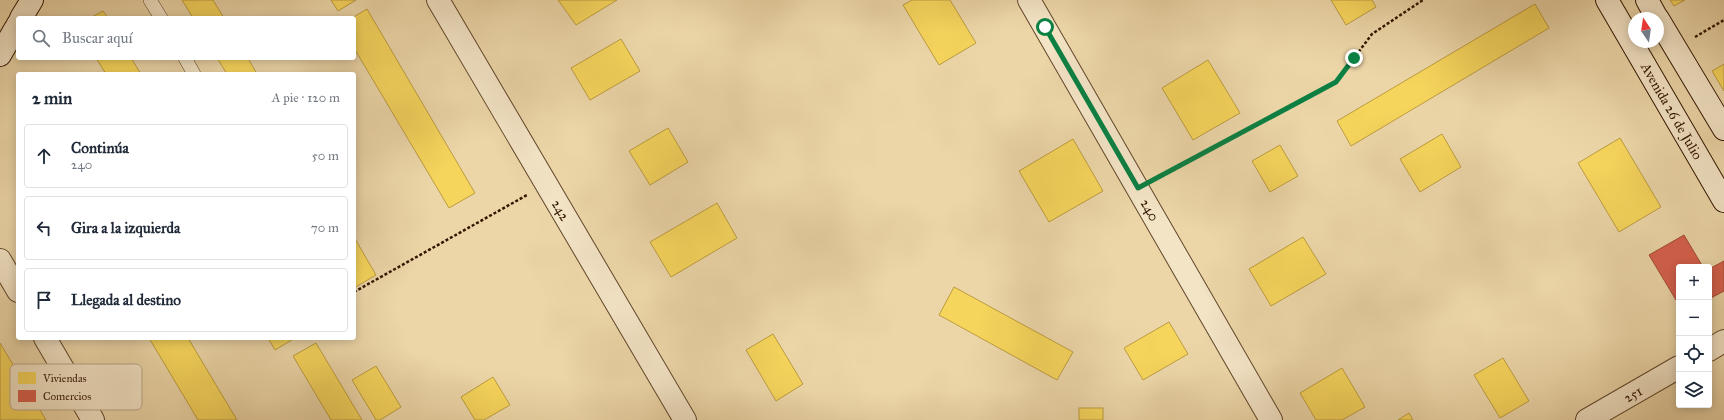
<!DOCTYPE html>
<html lang="es">
<head>
<meta charset="utf-8">
<style>
  :root { --surface:#fff; --page:#f2f2f3; --text:#1f2937; --muted:#747a83; --line:#e0e1e3 }
  body { margin:0; font-family:"IM FELL Great Primer",serif; background:var(--page); color:var(--text) }
  .controls { position:absolute; right:12px; bottom:12px; display:grid; overflow:hidden; border-radius:4px; box-shadow:0 2px 10px #0003 }
  .controls button { width:36px; height:36px; display:grid; place-items:center; padding:0; border:0; border-bottom:1px solid var(--line); background:var(--surface); color:var(--text); font:20px sans-serif }
  .compass { position:absolute; left:1628px; top:12px; width:36px; height:36px; border-radius:50%; background:var(--surface); box-shadow:0 2px 10px #0003; rotate:347deg }
  .stop { position:absolute; width:12px; height:12px; margin:-9px; border:3px solid #0b8043; border-radius:50%; background:#fff }
  .stop.end { background:#0b8043; border-color:#fff; box-shadow:0 1px 4px #0008 }
  .list { margin:0; padding:0; list-style:none }
  h2 { display:flex; justify-content:space-between; align-items:center; height:52px; margin:0; padding:0 16px; font-size:17px }
  h2 small { font-size:13px; font-weight:400; color:var(--muted) }
  .list li { display:grid; grid-template-columns:26px 1fr auto; gap:12px; align-items:center; box-sizing:border-box; height:64px; margin:0 8px 8px; padding:0 8px; border:1px solid var(--line); border-radius:4px }
  .list b { display:block; font-size:15px; white-space:nowrap }
  .list p { margin:0; font-size:13px; white-space:nowrap; color:var(--muted) }
  .list em { font-size:13px; font-style:normal; color:var(--muted) }
  .icon { flex:none; width:22px; height:22px; fill:none; stroke:currentColor; stroke-width:2; stroke-linecap:round; stroke-linejoin:round }
  .map { position:relative; flex:none; width:1724px; height:420px; overflow:hidden }
  .search { position:absolute; background:var(--surface); box-shadow:0 2px 10px #0003; left:16px; top:16px; width:340px; height:44px; display:flex; align-items:center; gap:10px; box-sizing:border-box; padding:0 14px; border-radius:4px; color:var(--muted); font-size:15px }
  .panel { position:absolute; background:var(--surface); box-shadow:0 2px 10px #0003; left:16px; top:72px; width:340px; height:268px; border-radius:4px }
  .map>svg:first-child { display:block }
  .homes { fill:#f6d55c; stroke:#bc9c40 }
  .shops { fill:#d6604d; stroke:#a54a36 }
  .lines { fill:none; stroke-linecap:round; stroke-linejoin:round }
  .lane-casing { stroke:#61462a; stroke-width:14 }
  .street-casing { stroke:#61462a; stroke-width:24 }
  .secondary-casing { stroke:#331600; stroke-width:24 }
  .path { stroke:#331600; stroke-width:2.5; stroke-dasharray:3 2; stroke-linecap:butt }
  .lane { stroke:#f3e4c6; stroke-width:13 }
  .street { stroke:#f3e4c6; stroke-width:22 }
  .secondary { stroke:#f3e4c6; stroke-width:22 }
  .route { stroke:#0b8043; stroke-width:5 }
  .labels { text-anchor:middle; stroke-width:4; stroke-linejoin:round; paint-order:stroke }
  .street-label { font-size:14px; fill:#331600; stroke:#f3e4c6 }
  .key { fill:#f3e4c6; stroke:#b9a68b; stroke-width:1 }
  .key-label { font-size:11px; fill:#331600 }
</style>
</head>
<body>
<div class="map">
<svg width="1724" height="420" viewBox="0 0 1724 420">
  <rect width="100%" height="100%" fill="#ecd6a8"/>
  <filter id="stains"><feTurbulence type="fractalNoise" baseFrequency=".005" numOctaves="4"/><feColorMatrix values="0 0 0 0 .2 0 0 0 0 .09 0 0 0 0 .02 0 0 0 .5 -.17"/></filter>
  <radialGradient id="worn" r=".72"><stop offset=".6" stop-color="#630" stop-opacity="0"/><stop offset="1" stop-color="#630" stop-opacity=".3"/></radialGradient>
  <g class="homes">
    <polygon points="182,0 213,0 224,18 193,18"/>
    <polygon points="331,0 356,0 338,11"/>
    <polygon points="558,0 617,0 576,25"/>
    <polygon points="912,0 950,0 976,43 939,65 903,5"/>
    <polygon points="1331,0 1372,0 1376,7 1346,25"/>
    <polygon points="1670,0 1685,0 1674,6"/>
    <polygon points="1535,4 1549,28 1351,146 1337,121"/>
    <polygon points="367,9 475,193 449,208 354,48 354,18 352,18"/>
    <polygon points="103,11 108,18 90,18"/>
    <polygon points="621,39 640,71 590,100 571,68"/>
    <polygon points="96,58 131,58 141,74 106,74"/>
    <polygon points="217,58 248,58 257,74 227,74"/>
    <polygon points="1208,60 1240,113 1193,140 1162,88"/>
    <polygon points="1724,64 1724,91 1712,71"/>
    <polygon points="668,128 688,162 650,185 629,151"/>
    <polygon points="1442,134 1461,167 1420,192 1400,159"/>
    <polygon points="1620,138 1661,207 1619,232 1578,163"/>
    <polygon points="1073,139 1103,191 1049,222 1019,171"/>
    <polygon points="1280,145 1298,176 1270,192 1252,161"/>
    <polygon points="717,203 737,238 671,277 650,242"/>
    <polygon points="354,237 376,275 354,288"/>
    <polygon points="1303,237 1326,274 1271,306 1249,269"/>
    <polygon points="954,287 1073,352 1057,380 939,315"/>
    <polygon points="1169,322 1188,354 1143,380 1124,348"/>
    <polygon points="773,334 803,384 776,401 746,350"/>
    <polygon points="149,338 188,338 237,420 198,420"/>
    <polygon points="268,338 295,338 275,350"/>
    <polygon points="0,343 46,420 0,420"/>
    <polygon points="316,343 362,420 331,420 293,356"/>
    <polygon points="1503,358 1529,401 1500,418 1474,375"/>
    <polygon points="376,366 401,407 380,420 376,420 352,380"/>
    <polygon points="1342,368 1365,407 1342,420 1316,420 1300,393"/>
    <polygon points="493,377 510,405 484,420 475,420 461,397"/>
    <rect x="1079" y="408" width="24" height="12"/>
    <polygon points="1409,413 1413,420 1398,420"/>
  </g>
  <g class="shops">
    <polygon points="1684,235 1703,267 1679,267 1679,299 1676,300 1649,255"/>
    <polygon points="1724,261 1724,291 1709,299 1709,269"/>
  </g>
  <g class="lines">
    <g class="lane-casing">
      <g id="lane">
        <polyline points="150,0 161,18"/>
        <polyline points="185,58 194,74"/>
      </g>
    </g>
    <g class="street-casing">
      <g id="street">
        <polyline points="438,0 685,420"/>
        <polyline points="1029,0 1271,420"/>
        <polyline points="0,260 18,291"/>
        <polyline points="45,338 93,420"/>
        <polyline points="1709,350 1724,341"/>
        <polyline points="1587,420 1679,367"/>
      </g>
    </g>
    <g class="secondary-casing">
      <g id="secondary">
        <polyline points="1607,0 1724,201"/>
        <polyline points="1647,0 1657,18"/>
        <polyline points="21,18 32,0"/>
        <polyline points="1658,19 1724,129"/>
        <polyline points="0,55 18,24"/>
      </g>
    </g>
    <g class="path">
      <polyline points="1695,37 1724,20"/>
      <polyline points="1158,178 1336,82 1372,34 1423,0"/>
      <polyline points="354,292 527,195"/>
    </g>
    <use href="#lane" class="lane"/>
    <use href="#street" class="street"/>
    <use href="#secondary" class="secondary"/>
  </g>
  <g class="lines">
    <polyline class="route" points="1045,27 1138,188 1336,82 1354,58"/>
  </g>
  <g class="labels">
    <g class="street-label">
      <text transform="translate(1672 111) rotate(60)" y="5">Avenida 26 de Julio</text>
      <text transform="translate(561 210) rotate(60)" y="5">242</text>
      <text transform="translate(1150 210) rotate(60)" y="5">240</text>
      <text transform="translate(1633 394) rotate(-30)" y="5">251</text>
    </g>
  </g>
  <rect x="10" y="364" width="132" height="46" rx="6" class="key"/>
  <rect x="18" y="372" width="18" height="12" fill="#f6d55c"/>
  <rect x="18" y="390" width="18" height="12" fill="#d6604d"/>
  <g class="key-label">
    <text x="43" y="382">Viviendas</text>
    <text x="43" y="400">Comercios</text>
  </g>
  <rect width="100%" height="100%" filter="url(#stains)"/>
  <rect width="100%" height="100%" fill="url(#worn)"/>
</svg>
<div class="controls">
<button>+</button>
<button>−</button>
<button><svg class="icon" aria-label="locate" viewBox="0 0 24 24"><circle cx="12" cy="12" r="6"/><path d="M12 2v4M12 18v4M2 12h4M18 12h4"/></svg></button>
<button><svg class="icon" aria-label="layers" viewBox="0 0 24 24"><path d="M12 4l9 5-9 5-9-5zM3 14l9 5 9-5"/></svg></button>
</div>
<svg class="compass" viewBox="-18 -18 36 36"><path d="M0-13l5 13h-10z" fill="#e53935"/><path d="M0 13l5-13h-10z" fill="#747a83"/></svg>
<div class="stop" style="left:1045px;top:27px"></div>
<div class="stop end" style="left:1354px;top:58px"></div>
<div class="search"><svg class="icon" aria-label="search" viewBox="0 0 24 24"><circle cx="10" cy="10" r="6"/><path d="M15 15l6 6"/></svg>Buscar aquí</div>
<section class="panel">
<h2>2 min<small>A pie · 120 m</small></h2>
<ul class="list">
<li><svg class="icon" aria-label="ahead" viewBox="0 0 24 24"><path d="M12 20V5M6 11l6-6 6 6"/></svg><div><b>Continúa</b><p>240</p></div><em>50 m</em></li>
<li><svg class="icon" aria-label="left" viewBox="0 0 24 24"><path d="M17 20v-9H6M10 6l-5 5 5 5"/></svg><div><b>Gira a la izquierda</b></div><em>70 m</em></li>
<li><svg class="icon" aria-label="arrive" viewBox="0 0 24 24"><path d="M6 21V4h12l-3 4 3 4H6"/></svg><div><b>Llegada al destino</b></div></li>
</ul>
</section>
</div>
</body>
</html>
